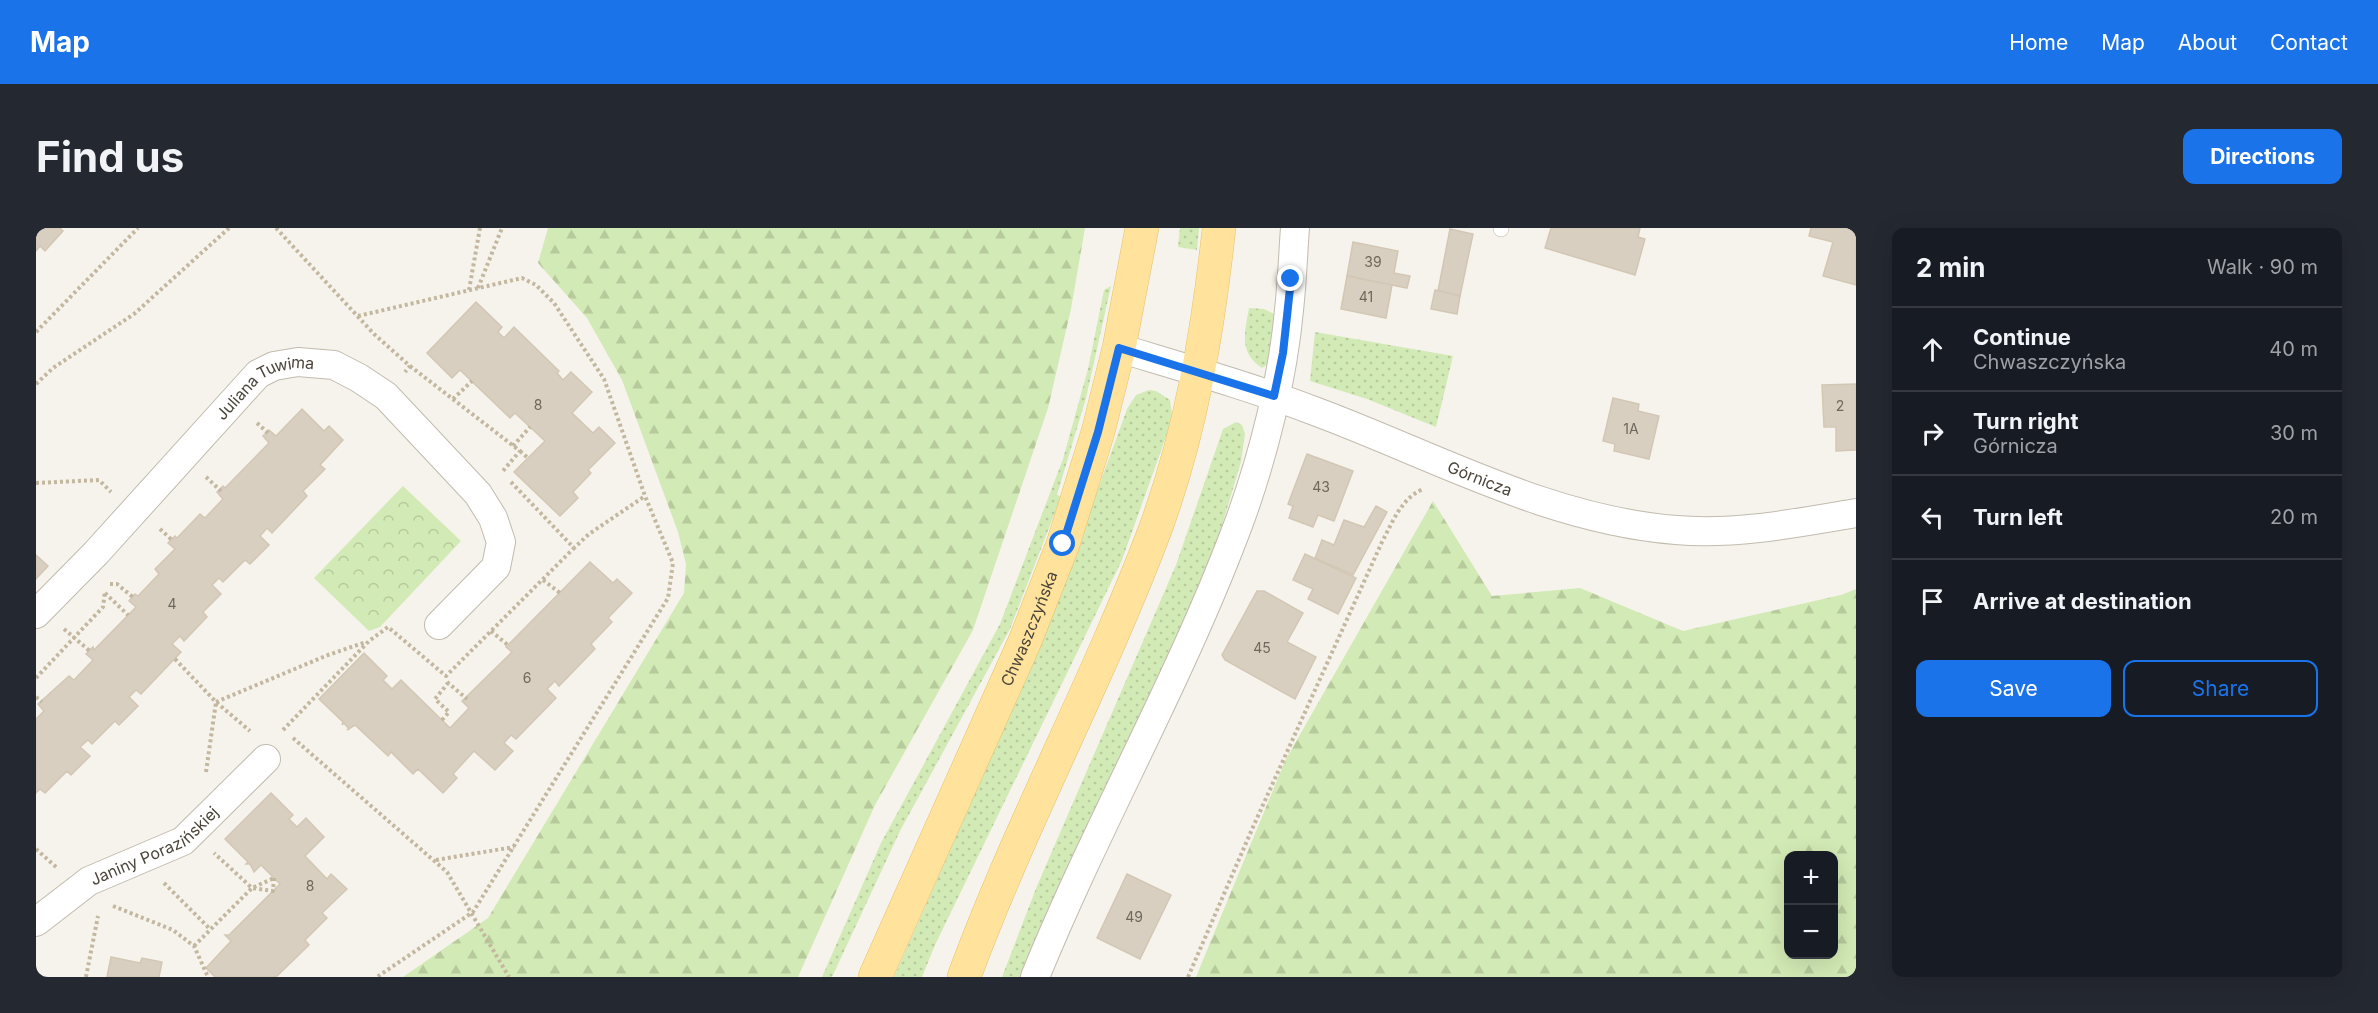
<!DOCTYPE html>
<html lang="en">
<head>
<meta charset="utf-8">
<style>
  :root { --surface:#171b24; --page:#242831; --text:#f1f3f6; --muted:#9ea1a6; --line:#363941; --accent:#1a73e8 }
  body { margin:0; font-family:Inter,sans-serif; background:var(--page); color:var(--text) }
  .controls { position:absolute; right:18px; bottom:18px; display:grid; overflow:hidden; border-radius:12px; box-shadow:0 6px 24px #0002 }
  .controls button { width:54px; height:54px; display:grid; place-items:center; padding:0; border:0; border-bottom:2px solid var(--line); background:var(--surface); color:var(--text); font:30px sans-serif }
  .stop { position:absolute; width:18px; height:18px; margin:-14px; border:4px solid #1a73e8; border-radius:50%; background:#fff }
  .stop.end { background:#1a73e8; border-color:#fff; box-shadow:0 2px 6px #0008 }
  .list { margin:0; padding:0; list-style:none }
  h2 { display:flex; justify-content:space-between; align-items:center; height:78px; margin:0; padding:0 24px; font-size:26px }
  h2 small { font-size:20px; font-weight:400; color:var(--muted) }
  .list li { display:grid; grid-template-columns:39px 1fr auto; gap:18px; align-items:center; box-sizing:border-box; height:84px; padding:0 24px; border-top:2px solid var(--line) }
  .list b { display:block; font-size:22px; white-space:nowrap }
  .list p { margin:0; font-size:20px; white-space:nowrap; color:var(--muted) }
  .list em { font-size:20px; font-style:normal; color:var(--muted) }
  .actions { display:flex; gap:12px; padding:18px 24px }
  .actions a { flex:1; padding:14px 0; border:2px solid var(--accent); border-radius:12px; text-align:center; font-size:21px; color:var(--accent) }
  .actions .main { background:var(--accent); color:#fff }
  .icon { flex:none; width:33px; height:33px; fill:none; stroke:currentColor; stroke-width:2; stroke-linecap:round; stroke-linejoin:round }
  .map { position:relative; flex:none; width:1820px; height:749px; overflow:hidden; border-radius:12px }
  header { display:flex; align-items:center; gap:36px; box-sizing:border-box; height:84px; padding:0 30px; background:var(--accent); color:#fff }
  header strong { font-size:28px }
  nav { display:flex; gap:33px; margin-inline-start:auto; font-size:21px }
  .intro { display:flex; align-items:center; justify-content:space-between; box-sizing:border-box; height:144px; padding:0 36px }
  h1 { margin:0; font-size:42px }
  .button { padding:15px 27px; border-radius:12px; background:var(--accent); color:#fff; font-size:21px; font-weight:700 }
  main { display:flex; gap:36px; padding:0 36px }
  aside { flex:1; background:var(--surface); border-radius:12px; box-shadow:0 6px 24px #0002 }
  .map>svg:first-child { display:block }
  .grass { fill:url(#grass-dots) }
  .forest { fill:url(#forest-firs); fill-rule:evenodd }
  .park { fill:url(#park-crowns) }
  .building { fill:#d8cfc1; stroke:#d3c7b4; stroke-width:1.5 }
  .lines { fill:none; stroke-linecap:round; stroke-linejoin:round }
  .lane-casing { stroke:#c2bbae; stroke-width:16 }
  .street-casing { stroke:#c2bbae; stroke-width:30 }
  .primary-casing { stroke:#e6c16a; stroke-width:34 }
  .path { stroke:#c4b79f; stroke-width:4; stroke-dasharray:3 3; stroke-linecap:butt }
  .lane { stroke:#fff; stroke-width:15 }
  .street { stroke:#fff; stroke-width:28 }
  .primary { stroke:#ffe39c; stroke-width:33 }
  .route { stroke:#1a73e8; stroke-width:8 }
  .labels { text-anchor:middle; stroke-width:6; stroke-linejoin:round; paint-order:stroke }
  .number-label { font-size:14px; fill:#6e675b }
  .street-label { font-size:16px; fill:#4b4439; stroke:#fff }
</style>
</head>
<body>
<header>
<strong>Map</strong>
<nav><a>Home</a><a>Map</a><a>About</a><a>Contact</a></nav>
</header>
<div class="intro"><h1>Find us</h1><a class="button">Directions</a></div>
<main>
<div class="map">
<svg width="1820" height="749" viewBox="0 0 1820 749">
  <defs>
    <pattern id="grass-dots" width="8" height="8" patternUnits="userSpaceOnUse" patternTransform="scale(1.5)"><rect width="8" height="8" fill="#d2eab5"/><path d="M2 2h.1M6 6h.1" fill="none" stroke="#b6ca9c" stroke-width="1.8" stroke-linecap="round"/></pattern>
    <pattern id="forest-firs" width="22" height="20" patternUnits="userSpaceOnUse" patternTransform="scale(1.5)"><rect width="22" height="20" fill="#d2eab5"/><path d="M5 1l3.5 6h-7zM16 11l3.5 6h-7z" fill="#b6ca9c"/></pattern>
    <pattern id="park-crowns" width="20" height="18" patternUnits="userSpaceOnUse" patternTransform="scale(1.5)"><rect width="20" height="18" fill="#d2eab5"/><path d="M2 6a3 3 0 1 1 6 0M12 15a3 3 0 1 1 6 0" fill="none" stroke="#b6ca9c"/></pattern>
  </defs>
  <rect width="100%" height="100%" fill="#f6f3ec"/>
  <g class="grass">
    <polygon points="1144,0 1163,0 1161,22 1142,19"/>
    <polygon points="1075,58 1050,170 1021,267 1025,269 974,401 864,603 796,749 786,749 845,615 964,396 1027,231 1052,141 1068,62"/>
    <path d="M1213,80L1228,81L1238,86L1234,135L1226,140C1202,124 1209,104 1213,80Z"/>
    <polygon points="1279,104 1417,128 1400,199 1331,171 1274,153"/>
    <polygon points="1113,162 1120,163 1134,172 1136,187 1131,206 1086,332 899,717 886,749 858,749 1005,417 1091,181 1100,167"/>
    <polygon points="1200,194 1206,197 1209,206 1205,234 1183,307 1161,367 984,749 966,749 1001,658 1140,337 1187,201"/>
  </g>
  <g class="forest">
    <polygon points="512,0 1049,0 1035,81 1012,180 937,402 839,577 762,749 367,749 452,690 648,365 650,336 642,304 586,152 551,90 502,35"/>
    <path d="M1397,273L1456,368L1544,360L1647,403L1805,367L1820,361V749H1160L1249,533ZM1752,628H1798V726H1752Z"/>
  </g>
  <polygon class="park" points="367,258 425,313 344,399 333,403 278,350"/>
  <g class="building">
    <polygon points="0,0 24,0 27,3 9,23 4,18 0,23"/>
    <polygon points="1515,0 1604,0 1602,9 1609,11 1599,47 1509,20"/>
    <polygon points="1775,0 1820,0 1820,57 1787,48 1797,14 1773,8"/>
    <polygon points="1414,1 1437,6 1424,68 1402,63"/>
    <polygon points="1317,14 1362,23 1358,45 1374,48 1371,60 1311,48"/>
    <polygon points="1311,48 1356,57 1350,90 1305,81"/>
    <polygon points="1399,62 1424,68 1421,86 1395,81"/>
    <polygon points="440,74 466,99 462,104 468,110 478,99 523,143 521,145 527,152 535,144 556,164 536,185 557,205 563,199 579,215 552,242 555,245 537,264 542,270 524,288 478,244 509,213 479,185 474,190 424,142 416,150 391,125"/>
    <polygon points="1820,156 1820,222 1800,223 1800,199 1788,199 1786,157"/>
    <polygon points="1577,170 1603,176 1602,183 1623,188 1613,231 1578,223 1579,216 1567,213"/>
    <polygon points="266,181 288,203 293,198 307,212 284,237 289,241 267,263 271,268 236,305 231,300 224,308 233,317 214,336 209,332 187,354 183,350 176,357 185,366 167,384 171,389 148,413 144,408 136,416 145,424 105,466 100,462 93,469 102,478 83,497 79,493 56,516 52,512 44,519 54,528 35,547 31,543 9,565 4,561 0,565 0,491 8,483 2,476 33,448 38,452 57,432 50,426 57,419 58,422 100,379 93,373 99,366 102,368 123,346 119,341 139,321 132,315 139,308 141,310 164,286 169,290 187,271 181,264 187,258 189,260 233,215 227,208 233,202 240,208"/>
    <polygon points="1271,226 1317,243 1298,293 1282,287 1277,299 1253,290 1257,278 1252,276"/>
    <polygon points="1340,278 1351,284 1317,347 1279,330 1286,312 1298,317 1308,292 1328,299"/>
    <polygon points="1269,326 1320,350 1302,386 1272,371 1277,361 1257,352"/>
    <polygon points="0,327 12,338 0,351"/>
    <polygon points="554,334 577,355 581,351 596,365 572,390 576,394 555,416 559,421 523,458 519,453 511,461 520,470 480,511 475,507 468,515 477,523 459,542 438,523 417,546 421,550 407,565 382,541 377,546 355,524 352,528 319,497 311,502 313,501 308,495 306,497 307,494 283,471 328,425 351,448 347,452 356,461 365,452 414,500 433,480 426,473 476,424 470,419"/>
    <polygon points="1221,363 1228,363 1267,385 1251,414 1280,429 1259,471 1189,432 1186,427"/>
    <polygon points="235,565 257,587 253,591 261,599 270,590 288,609 269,628 291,651 295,646 311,661 286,685 291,690 269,712 273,717 240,749 179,749 170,740 195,713 189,707 193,707 244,656 225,637 218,644 214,636 210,636 212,634 189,611"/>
    <polygon points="1091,646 1135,667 1104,731 1061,710"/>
    <polygon points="75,729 104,735 106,730 126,734 123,749 71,749"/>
  </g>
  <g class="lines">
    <g class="lane-casing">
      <polyline id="lane" points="1465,1 1465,0"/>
    </g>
    <g class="street-casing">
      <g id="street">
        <path id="s1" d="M1083,120C1149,140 1216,159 1281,184C1399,228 1513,292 1640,302C1700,307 1761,295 1820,285"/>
        <path id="s2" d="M0,386L60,325L222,146L238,138L262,134L298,137L323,150L350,168L442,266L457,290L465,314L460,339L403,397"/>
        <path id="s3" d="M0,694L53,653L147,613L230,531"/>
        <path d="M999,749C1062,594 1147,447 1205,289C1228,225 1247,149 1253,82C1256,55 1257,27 1259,0"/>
      </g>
    </g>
    <g class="primary-casing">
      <g id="primary">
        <path id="s4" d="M839,749L989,413L1027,316L1062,204L1083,120L1106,0"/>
        <path d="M928,749C984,597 1062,453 1119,302C1155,204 1172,103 1183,0"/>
      </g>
    </g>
    <g class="path">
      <polyline points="240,0 338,106 374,138 369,144"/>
      <polyline points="442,60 466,0"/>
      <polyline points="433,62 444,0"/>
      <polyline points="322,88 486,50 500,57 518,75 568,151 609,268 637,335 632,370 437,684 341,749"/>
      <polyline points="0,104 102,0"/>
      <polyline points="374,138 484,223 466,244"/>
      <polyline points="0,156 17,140 98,86 193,0"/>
      <polyline points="417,171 436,153"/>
      <polyline points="221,195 232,205"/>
      <polyline points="477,218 494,199"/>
      <polyline points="484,223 492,230"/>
      <polyline points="170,249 185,263"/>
      <polyline points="475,254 538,320 553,306 609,268"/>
      <polyline points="0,255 63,252 75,264"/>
      <polyline points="124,301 137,313"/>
      <polyline points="507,352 524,365"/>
      <polyline points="74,356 81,356 98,370"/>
      <polyline points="69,365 92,387"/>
      <polyline points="28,401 55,424"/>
      <polyline points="455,403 473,418"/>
      <polyline points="139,431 180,474 214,503"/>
      <polyline points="0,450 67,379 69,363"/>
      <polyline points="411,454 431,471"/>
      <polyline points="0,469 6,474"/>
      <polyline points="180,474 292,427 330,414"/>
      <polyline points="406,492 413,484 399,471 412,455"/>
      <polyline points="247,502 333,413 352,399 410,448 538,320"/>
      <polyline points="257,510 411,644 473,749"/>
      <polyline points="170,544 180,474"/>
      <polyline points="0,621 20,639"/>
      <polyline points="400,632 478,619"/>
      <polygon points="238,650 237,663 216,660"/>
      <polyline points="128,655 174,701"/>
      <polyline points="77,678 137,702 158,718 172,749"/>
      <polyline points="158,718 216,660 178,625"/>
      <polyline points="50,749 62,688"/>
      <path d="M1152,749L1217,599L1346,314C1357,293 1365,271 1387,261"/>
    </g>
    <use href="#lane" class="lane"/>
    <use href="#street" class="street"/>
    <use href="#primary" class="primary"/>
  </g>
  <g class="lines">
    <polyline class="route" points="1027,316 1062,204 1083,120 1238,168 1247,125 1255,51"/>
  </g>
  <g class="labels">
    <g class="number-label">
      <text x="1337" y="39">39</text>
      <text x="1330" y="74">41</text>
      <text x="502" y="182">8</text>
      <text x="1804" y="183">2</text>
      <text x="1595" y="206">1A</text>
      <text x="1285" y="264">43</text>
      <text x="136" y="381">4</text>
      <text x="1226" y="425">45</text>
      <text x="491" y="455">6</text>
      <text x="274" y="663">8</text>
      <text x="1098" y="694">49</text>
    </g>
    <g class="street-label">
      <text dy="6" stroke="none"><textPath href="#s2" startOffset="327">Juliana Tuwima</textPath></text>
      <text dy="6" stroke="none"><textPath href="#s1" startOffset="384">Górnicza</textPath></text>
      <text dy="6" stroke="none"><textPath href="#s4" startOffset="381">Chwaszczyńska</textPath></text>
      <text dy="6" stroke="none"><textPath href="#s3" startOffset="142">Janiny Porazińskiej</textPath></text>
    </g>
  </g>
</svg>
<div class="controls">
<button>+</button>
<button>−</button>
</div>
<div class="stop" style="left:1027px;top:316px"></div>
<div class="stop end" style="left:1255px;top:51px"></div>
</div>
<aside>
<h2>2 min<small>Walk · 90 m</small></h2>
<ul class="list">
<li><svg class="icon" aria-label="ahead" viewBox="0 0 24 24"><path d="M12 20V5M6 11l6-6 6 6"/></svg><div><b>Continue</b><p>Chwaszczyńska</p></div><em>40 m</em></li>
<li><svg class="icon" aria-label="right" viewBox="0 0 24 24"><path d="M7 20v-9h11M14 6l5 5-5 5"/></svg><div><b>Turn right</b><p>Górnicza</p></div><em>30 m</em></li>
<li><svg class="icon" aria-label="left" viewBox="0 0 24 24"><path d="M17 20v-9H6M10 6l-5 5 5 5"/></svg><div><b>Turn left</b></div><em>20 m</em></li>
<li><svg class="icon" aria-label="arrive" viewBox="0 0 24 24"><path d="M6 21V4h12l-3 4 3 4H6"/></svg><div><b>Arrive at destination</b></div></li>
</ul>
<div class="actions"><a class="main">Save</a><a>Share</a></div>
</aside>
</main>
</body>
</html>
